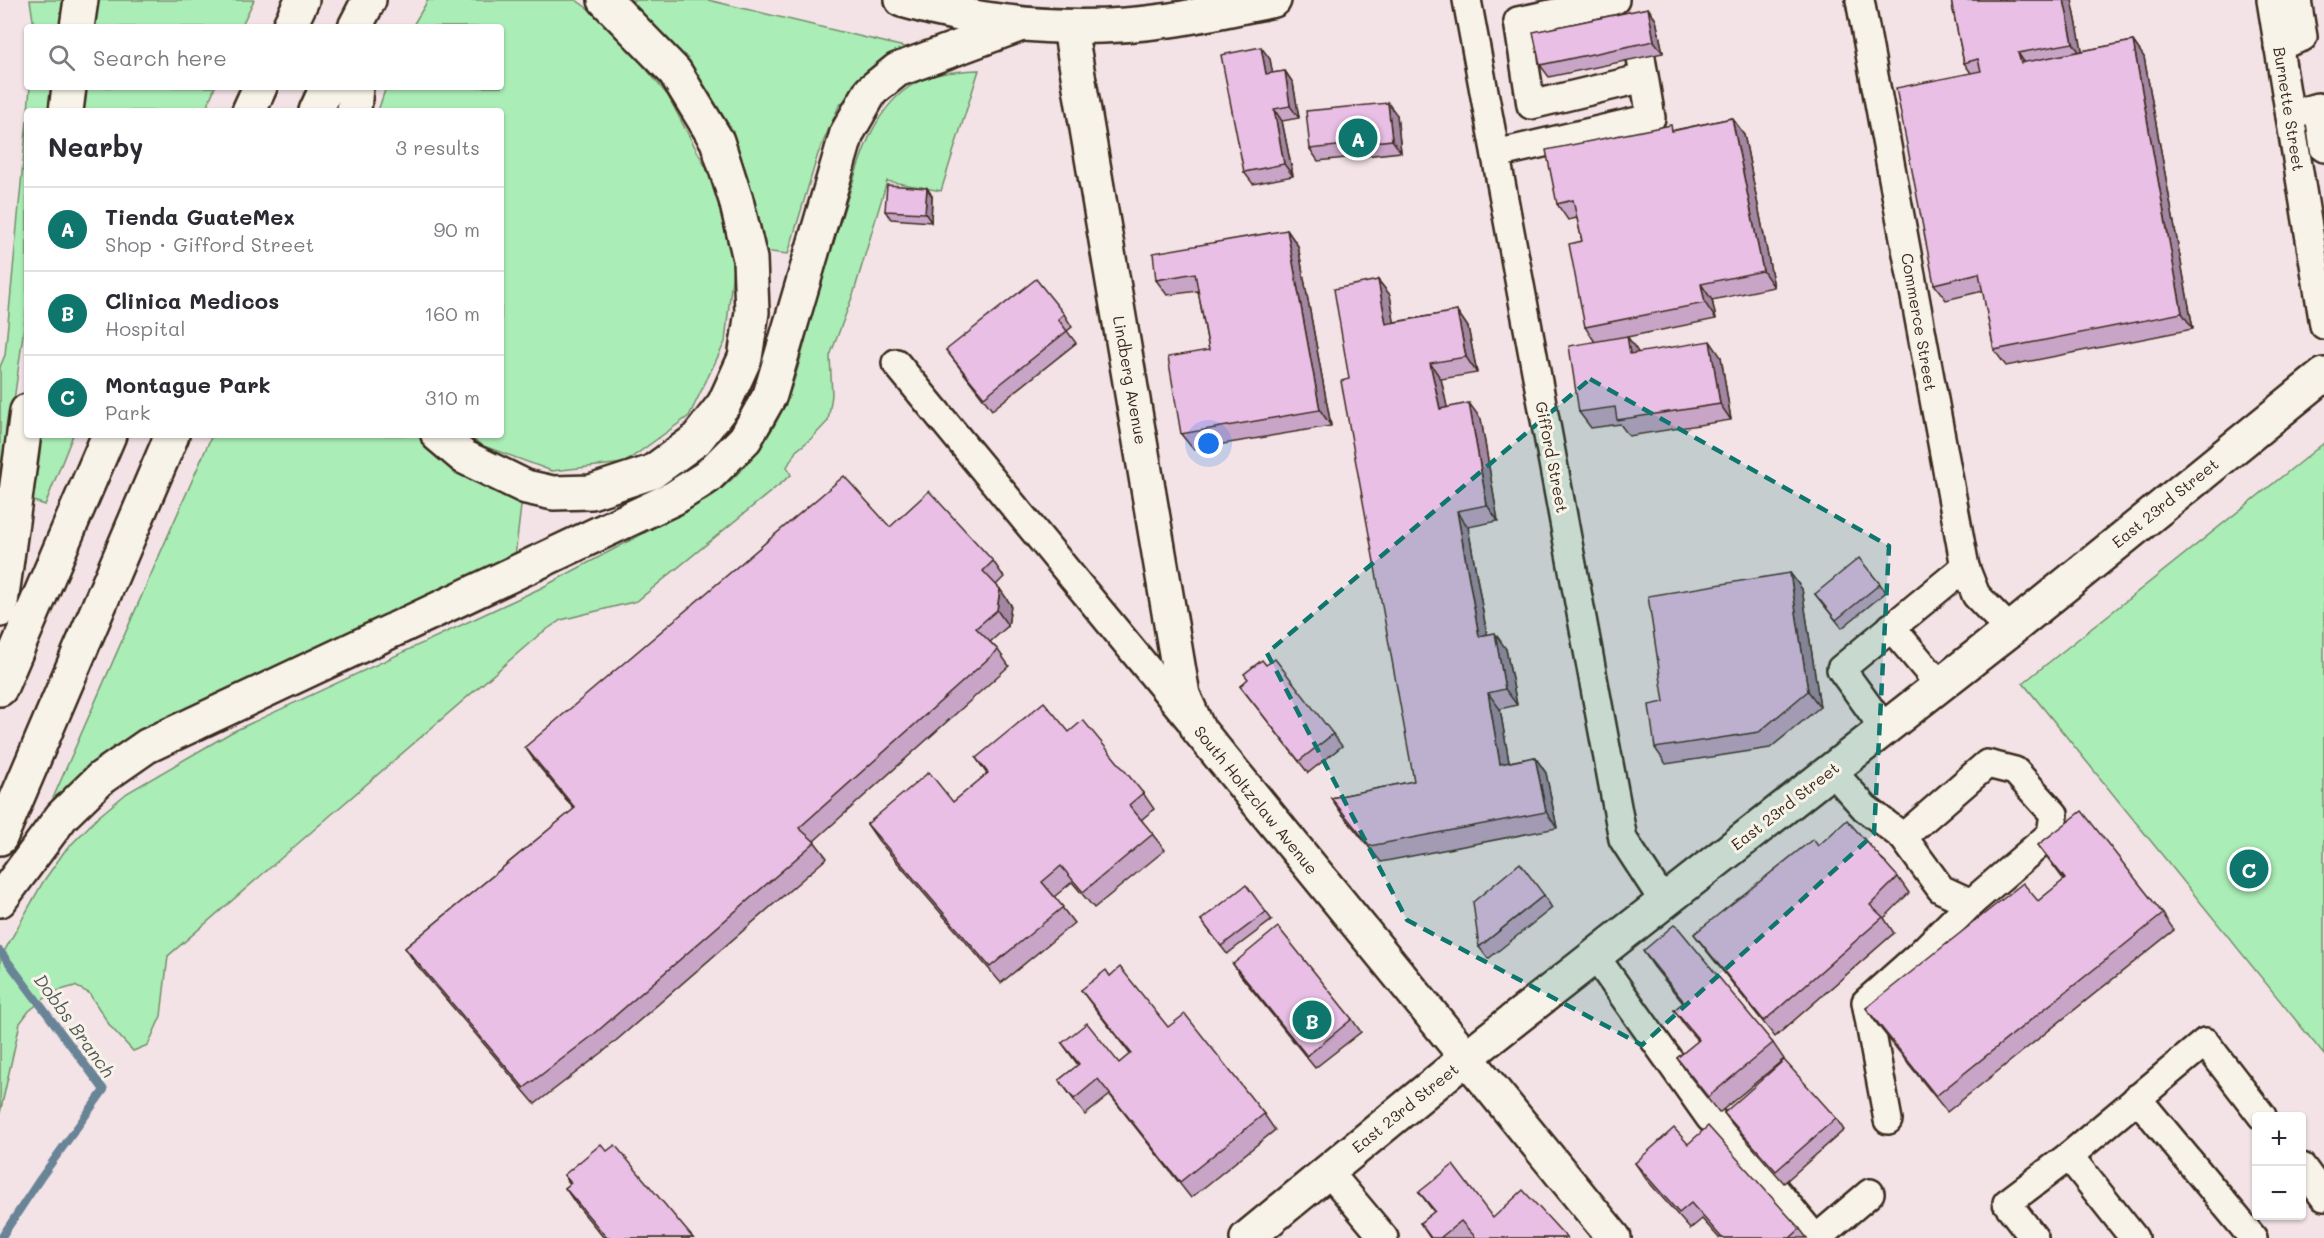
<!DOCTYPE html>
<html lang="en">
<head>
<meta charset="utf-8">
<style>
  :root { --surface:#fff; --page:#f2f2f3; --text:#2b2b33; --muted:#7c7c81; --line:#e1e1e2; --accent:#0f766e }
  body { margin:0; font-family:Mali,sans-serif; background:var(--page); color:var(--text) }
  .controls { position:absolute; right:18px; bottom:18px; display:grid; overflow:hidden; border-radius:6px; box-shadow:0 2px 4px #0004 }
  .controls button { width:54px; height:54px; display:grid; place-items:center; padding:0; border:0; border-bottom:2px solid var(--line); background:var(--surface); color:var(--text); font:30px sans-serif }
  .you { position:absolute; left:1209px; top:444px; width:21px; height:21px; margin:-15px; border:4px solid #fff; border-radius:50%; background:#1a73e8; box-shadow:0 0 0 9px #1a73e833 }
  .badge { display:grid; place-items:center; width:39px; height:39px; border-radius:50%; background:var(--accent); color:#fff; font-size:20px; font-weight:700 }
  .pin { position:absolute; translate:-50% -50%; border:3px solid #fff; box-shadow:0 2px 6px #0006 }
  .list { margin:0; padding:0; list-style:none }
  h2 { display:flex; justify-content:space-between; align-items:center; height:78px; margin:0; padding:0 24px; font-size:26px }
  h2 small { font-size:20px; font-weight:400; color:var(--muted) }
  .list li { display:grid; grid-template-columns:39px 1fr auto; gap:18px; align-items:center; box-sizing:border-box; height:84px; padding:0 24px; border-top:2px solid var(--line) }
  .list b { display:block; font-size:22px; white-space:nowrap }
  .list p { margin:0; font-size:20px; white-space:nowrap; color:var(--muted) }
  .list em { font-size:20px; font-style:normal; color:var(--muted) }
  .icon { flex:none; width:33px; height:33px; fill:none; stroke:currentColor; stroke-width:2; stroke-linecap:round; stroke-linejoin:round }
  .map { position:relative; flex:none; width:2324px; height:1238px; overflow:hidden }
  .search { position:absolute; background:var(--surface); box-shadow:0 2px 4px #0004; left:24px; top:24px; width:480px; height:66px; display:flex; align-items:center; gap:15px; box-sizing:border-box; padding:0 21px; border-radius:6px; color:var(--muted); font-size:22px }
  .panel { position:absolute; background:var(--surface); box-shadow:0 2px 4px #0004; left:24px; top:108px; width:480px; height:330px; border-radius:6px }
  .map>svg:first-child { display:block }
  .green { fill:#abedb6; stroke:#738c6a; stroke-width:1.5 }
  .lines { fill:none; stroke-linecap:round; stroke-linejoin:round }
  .stream { stroke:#698496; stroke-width:8 }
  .minor-casing { stroke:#3b2a1e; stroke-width:32 }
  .major-casing { stroke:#3b2a1e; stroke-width:38 }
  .highway-casing { stroke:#3b2a1e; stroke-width:38 }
  .minor { stroke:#f7f3e8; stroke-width:27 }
  .major { stroke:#f7f3e8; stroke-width:33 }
  .highway { stroke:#f7f3e8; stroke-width:33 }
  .wall { fill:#c8a4c6; stroke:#3b2a1e; stroke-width:1.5 }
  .shaded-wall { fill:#a386a1; stroke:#3b2a1e; stroke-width:1.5 }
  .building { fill:#e9bfe6; stroke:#3b2a1e; stroke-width:1.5 }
  .marked { fill:#0f766e; fill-opacity:0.2; stroke:#0f766e; stroke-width:4.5; stroke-dasharray:12 8; stroke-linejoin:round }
  .labels { text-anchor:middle; stroke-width:6; stroke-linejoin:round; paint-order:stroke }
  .street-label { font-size:16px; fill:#3b2a1e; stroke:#f7f3e8 }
  .water-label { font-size:18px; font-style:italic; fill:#52575a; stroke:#f7f3e8 }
</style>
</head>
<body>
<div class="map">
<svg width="2324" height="1238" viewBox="0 0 2324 1238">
  <rect width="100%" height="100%" fill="#f3e3e7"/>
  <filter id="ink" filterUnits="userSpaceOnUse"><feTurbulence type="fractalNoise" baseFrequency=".0167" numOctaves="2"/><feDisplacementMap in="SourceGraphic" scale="12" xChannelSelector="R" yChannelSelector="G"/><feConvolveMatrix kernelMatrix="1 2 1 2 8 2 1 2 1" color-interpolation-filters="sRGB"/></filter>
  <g filter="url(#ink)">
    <g class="green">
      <polygon points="30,0 65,0 62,27 34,27"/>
      <polygon points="96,0 254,0 241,27 92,27"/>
      <polygon points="428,0 576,0 612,26 668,96 715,185 734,259 725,342 689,416 624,463 552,471 481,445 468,435 501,435 501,111 378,111 386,87 501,87 501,27 412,27"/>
      <polygon points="622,0 708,0 917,50 874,69 839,106 818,154 788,254 762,251 712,104 687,59"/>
      <path d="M979,70L941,191L887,181L854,292L830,356L832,395L828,421L813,437L796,451L787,467L791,475L637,601L561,620L540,634L168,956L161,1016L148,1045L133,1051L110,1026L89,993L75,986L53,992L29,1011L20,1023L0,1113V959L43,882L64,852L98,817L127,793L232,732L541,588L708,499C745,472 774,435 790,392C801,363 807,330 816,300C826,264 838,228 850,191C862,153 874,111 909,87C929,73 955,71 979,70Z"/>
      <polygon points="30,87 55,87 52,111 28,111"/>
      <polygon points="84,87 215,87 205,111 81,111"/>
      <polygon points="27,120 27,305 0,504 0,367 5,355"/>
      <polygon points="37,435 73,435 45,505 28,499"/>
      <polygon points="212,435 417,435 469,475 522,498 515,556 50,805"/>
      <polygon points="2324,443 2324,1055 2023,683"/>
    </g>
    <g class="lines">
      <polyline class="stream" points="0,951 104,1090 40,1179 1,1238"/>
      <g class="minor-casing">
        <g id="minor">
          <polyline points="1467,0 1623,839 1664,902"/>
          <polyline points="1615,0 1518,21 1531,105 1644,78"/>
          <polyline points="1860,0 1965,567 1976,595 2010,630"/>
          <polyline points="2271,0 2324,325"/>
          <polyline points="2278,46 2303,37 2297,0"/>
          <polyline points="2290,115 2318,107 2324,148"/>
          <polyline points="1496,154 1651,118 1641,58"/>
          <polyline points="896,363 1189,719"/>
          <polyline points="1891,627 1939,684"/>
          <polyline points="1884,728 1841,669 1965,567"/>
          <polyline points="1831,770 1865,808 1903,837 1987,764 2015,771 2054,814 2051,834 1971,903 1919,955 1866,1002 1888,1120"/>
          <polyline points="1903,837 1941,889 1971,903"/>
          <polyline points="1595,956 1710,1118 1730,1135 1815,1238"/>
          <polyline points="2137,1098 2253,1238"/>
          <polyline points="2069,1156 2205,1042 2262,1116"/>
          <polyline points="2302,1167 2324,1197"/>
          <polyline points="1328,1171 1384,1238"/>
          <polyline points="1817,1238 1870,1193"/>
          <polyline points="2034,1238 2007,1203 2069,1156 2134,1238"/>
        </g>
      </g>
      <g class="major-casing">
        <g id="major">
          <path d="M902,0C989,26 1080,33 1170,20C1205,15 1239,7 1274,0"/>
          <polyline points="1070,28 1183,695 1198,729 1614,1238"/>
          <polyline points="1247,1238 1483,1044 2010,630 2324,375"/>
        </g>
      </g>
      <g class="highway-casing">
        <g id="highway">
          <polyline points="77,27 81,0"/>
          <polyline points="289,27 302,0"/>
          <polyline points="355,27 369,0"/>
          <polyline points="66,111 69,87"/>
          <polyline points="249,111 260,87"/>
          <polyline points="316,111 327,87"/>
          <polyline points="354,111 356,87"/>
          <polyline points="438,435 464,457 526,487 553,493 591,492 652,472 696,440 724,404 745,358 752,312 750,259 736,200 717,141 675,72 605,0"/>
          <polyline points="0,610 27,411"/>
          <polyline points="0,689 109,435"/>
          <polyline points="0,838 172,435"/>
          <polyline points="0,900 62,816 101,778 147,746 674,498 707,477 745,439 770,395 847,133 871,91 897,70 1019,25"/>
        </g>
      </g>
      <use href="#minor" class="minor"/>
      <use href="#major" class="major"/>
      <use href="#highway" class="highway"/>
    </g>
    <g class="wall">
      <polygon points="1951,0 2072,0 2082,51 2133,41 2144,57 2193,329 2006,366 1994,350 1983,291 1946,300 1934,284 1971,73 1964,63"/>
      <polygon points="1648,8 1656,20 1663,53 1549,77 1540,65"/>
      <polygon points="1270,59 1272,73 1285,71 1293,83 1299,118 1282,121 1293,176 1253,184 1244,172"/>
      <polygon points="1397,115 1401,152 1318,161 1310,149"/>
      <polygon points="1732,118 1744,134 1774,287 1712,300 1716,319 1627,337 1638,353 1721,357 1731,420 1629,436 1620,424 1591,428 1579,412 1595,342 1585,327 1582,241 1577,218 1568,220 1557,204 1675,130"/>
      <polygon points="927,188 932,196 931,222 891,219 885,211"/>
      <polygon points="1287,230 1298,246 1331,426 1193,449 1181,434 1209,350 1198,291 1167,295 1156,280"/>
      <polygon points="1378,280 1390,295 1394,322 1457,311 1468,327 1477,373 1441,379 1447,408 1481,419 1498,521 1468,527 1487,635 1506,649 1517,705 1500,709 1509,762 1535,757 1546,773 1557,828 1381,862 1342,814 1331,798 1414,781"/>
      <polygon points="1064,314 1072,327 1067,331 1076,343 992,410 946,350"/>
      <polygon points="890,527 993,561 1004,577 996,585 1011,605 1008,626 990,642 998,650 1009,666 814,841 827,858 603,1052 535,1104 416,964 405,948 574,809 536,763 525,747"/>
      <polygon points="1790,573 1802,589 1820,707 1770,748 1666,764 1655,748"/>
      <polygon points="1880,584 1886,592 1842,628 1815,594"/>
      <polygon points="1266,665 1333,734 1342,746 1308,773 1240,686"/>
      <polygon points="1069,732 1143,793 1154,809 1141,820 1165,850 1094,908 1072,882 1054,897 1074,923 1001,983 878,840 867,824 953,802 987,774 976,758"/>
      <polygon points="2038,845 2163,914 2174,930 1947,1112 1877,1024 1866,1008 2038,901 2064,880"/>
      <polygon points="1818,846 1898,877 1909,893 1884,918 1894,933 1775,1037 1706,950 1694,934"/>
      <polygon points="1544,895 1552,908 1488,959 1479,947"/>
      <polygon points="1266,912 1272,920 1227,954 1201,920"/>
      <polygon points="1643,951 1773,1043 1784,1059 1719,1113 1688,1074 1677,1058 1698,1041 1685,1026 1674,1010 1683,1003 1654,967"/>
      <polygon points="1233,964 1352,1019 1361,1032 1315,1068 1241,976"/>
      <polygon points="1110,976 1264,1114 1275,1130 1191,1198 1110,1095 1085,1115 1059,1080 1078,1065 1062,1043 1119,1063 1130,1054 1093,1006 1081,990"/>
      <polygon points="1724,1113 1836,1118 1844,1130 1784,1183 1733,1125"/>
      <polygon points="1688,1144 1800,1229 1807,1238 1719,1238 1702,1219 1690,1229 1646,1179 1635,1163"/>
      <polygon points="607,1151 693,1238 604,1238 576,1204 565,1188 570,1184 564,1175"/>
      <polygon points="1419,1192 1493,1218 1567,1238 1430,1238 1420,1223 1434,1212"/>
    </g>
    <g class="shaded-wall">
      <polygon points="2064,0 2072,0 2084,59 2073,43"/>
      <polygon points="1648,8 1656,20 1663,53 1654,41"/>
      <polygon points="2133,41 2144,57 2193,329 2182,313"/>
      <polygon points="1261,47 1270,59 1275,86 1266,74"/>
      <polygon points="2018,53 2029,69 2021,63"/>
      <polygon points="1285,71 1293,83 1299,118 1290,106"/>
      <polygon points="1388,103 1397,115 1401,152 1392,140"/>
      <polygon points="1274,109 1282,121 1293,176 1284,164"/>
      <polygon points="1732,118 1744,134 1774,287 1763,271"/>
      <polygon points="927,188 932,196 931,222 925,213"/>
      <polygon points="1287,230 1298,246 1331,426 1320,410"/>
      <polygon points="1378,280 1390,295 1397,340 1386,324"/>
      <polygon points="1701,284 1712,300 1716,319 1705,303"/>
      <polygon points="1457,311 1468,327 1477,373 1466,357"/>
      <polygon points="1627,336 1638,352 1641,370 1630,354"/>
      <polygon points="1710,341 1721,357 1731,420 1720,404"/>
      <polygon points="1430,363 1441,379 1451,425 1440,409"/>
      <polygon points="1469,403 1481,419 1498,521 1487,505"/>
      <polygon points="1457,511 1468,527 1490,652 1479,636"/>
      <polygon points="1790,573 1802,589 1820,707 1808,691"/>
      <polygon points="1000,589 1011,605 1008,626 997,610"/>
      <polygon points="1495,633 1506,649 1517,705 1505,689"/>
      <polygon points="1488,693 1500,709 1512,780 1500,764"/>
      <polygon points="1535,757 1546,773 1557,828 1546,812"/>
    </g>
    <g class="building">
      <polygon points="1951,0 2064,0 2073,43 2018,53 2021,63 2133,41 2182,313 1994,350 1979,273 1934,284 1896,88 1981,71 1978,59 1964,63"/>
      <polygon points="1648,8 1654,41 1540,65 1533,32"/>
      <polygon points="1261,47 1266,74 1285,71 1290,106 1274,109 1284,164 1244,172 1221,55"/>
      <polygon points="1388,103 1392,140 1310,149 1306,111"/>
      <polygon points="1732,118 1763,271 1701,284 1705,303 1585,327 1569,244 1582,241 1573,200 1557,204 1546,150 1671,125 1672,131"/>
      <polygon points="887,185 927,188 925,213 885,211"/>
      <polygon points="1287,230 1320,410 1181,434 1168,357 1209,350 1195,273 1156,280 1153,253"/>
      <polygon points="1036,279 1064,314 1058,319 1067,331 984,397 946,350"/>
      <polygon points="1378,280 1386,324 1457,311 1466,357 1430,363 1440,409 1469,403 1487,505 1457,511 1479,636 1495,633 1505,689 1488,693 1500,764 1535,757 1546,812 1370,846 1331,798 1414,781 1341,381 1349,379 1334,289"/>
      <polygon points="1627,336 1630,354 1710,341 1720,404 1617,420 1615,407 1579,412 1569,346"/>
      <polygon points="844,476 890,527 929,491 993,561 983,571 1000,589 997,610 976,628 998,650 799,828 815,842 592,1036 524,1088 405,948 575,808 525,747"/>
      <polygon points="1859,558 1880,584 1836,620 1815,594"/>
      <polygon points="1790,573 1808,691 1759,732 1655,748 1649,705 1664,702 1648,596"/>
      <polygon points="1275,659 1333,734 1299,761 1240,686 1248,679 1244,674 1262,660 1266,665"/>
      <polygon points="1044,702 1069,732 1083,720 1143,793 1129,805 1153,834 1083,892 1061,866 1042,882 1063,907 990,967 867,824 929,772 953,802 988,773 976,758"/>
      <polygon points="2082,811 2163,914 1936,1096 1866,1008 2023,883 2038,901 2065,879 2038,845"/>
      <polygon points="1847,820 1898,877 1870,905 1883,917 1764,1021 1694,934 1813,839 1818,846"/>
      <polygon points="1520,863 1544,895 1479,947 1473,902"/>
      <polygon points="1246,885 1266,912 1221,946 1201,920"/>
      <polygon points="1675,924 1773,1043 1708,1097 1677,1058 1699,1040 1674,1010 1684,1002 1643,951"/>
      <polygon points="1278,927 1352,1019 1307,1056 1233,964"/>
      <polygon points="1120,967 1168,1027 1185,1014 1264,1114 1180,1182 1098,1079 1074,1099 1059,1080 1079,1064 1062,1043 1087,1023 1119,1063 1131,1053 1081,990 1106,970 1110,976"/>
      <polygon points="1784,1060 1836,1118 1776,1171 1724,1113"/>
      <polygon points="1708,1126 1800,1229 1790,1238 1722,1238 1691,1203 1679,1213 1635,1163 1674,1128 1688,1144"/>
      <polygon points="601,1144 607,1151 615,1145 693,1238 607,1238 565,1188 571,1183 564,1175"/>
      <polygon points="1453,1165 1493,1218 1523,1190 1567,1238 1476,1238 1461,1221 1440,1238 1431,1238 1420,1223 1435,1211 1419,1192"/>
    </g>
  </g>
  <path class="marked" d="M1590,379L1889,546L1874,834L1642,1045L1407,920L1267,653Z"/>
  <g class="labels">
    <g class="street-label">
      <text transform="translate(2289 109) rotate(81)" y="6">Burnette Street</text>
      <text transform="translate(1919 322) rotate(80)" y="6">Commerce Street</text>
      <text transform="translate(1130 380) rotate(80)" y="6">Lindberg Avenue</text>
      <text transform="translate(1552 457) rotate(79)" y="6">Gifford Street</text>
      <text transform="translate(2165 503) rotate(-39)" y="6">East 23rd Street</text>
      <text transform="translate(1256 800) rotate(51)" y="6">South Holtzclaw Avenue</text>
      <text transform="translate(1785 806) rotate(-38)" y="6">East 23rd Street</text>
      <text transform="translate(1405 1108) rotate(-39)" y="6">East 23rd Street</text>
    </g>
    <g class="water-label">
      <text transform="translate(74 1026) rotate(54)" y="6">Dobbs Branch</text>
    </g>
  </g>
</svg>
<div class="controls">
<button>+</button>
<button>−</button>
</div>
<div class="you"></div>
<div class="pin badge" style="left:1358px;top:138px">A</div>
<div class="pin badge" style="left:1312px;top:1020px">B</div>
<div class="pin badge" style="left:2249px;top:869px">C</div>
<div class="search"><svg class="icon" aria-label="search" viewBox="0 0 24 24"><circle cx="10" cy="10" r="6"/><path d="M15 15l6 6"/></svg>Search here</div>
<section class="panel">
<h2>Nearby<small>3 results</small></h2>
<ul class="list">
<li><span class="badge">A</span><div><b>Tienda GuateMex</b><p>Shop · Gifford Street</p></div><em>90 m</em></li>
<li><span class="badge">B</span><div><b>Clinica Medicos</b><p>Hospital</p></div><em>160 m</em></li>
<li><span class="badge">C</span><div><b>Montague Park</b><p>Park</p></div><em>310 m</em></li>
</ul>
</section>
</div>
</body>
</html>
